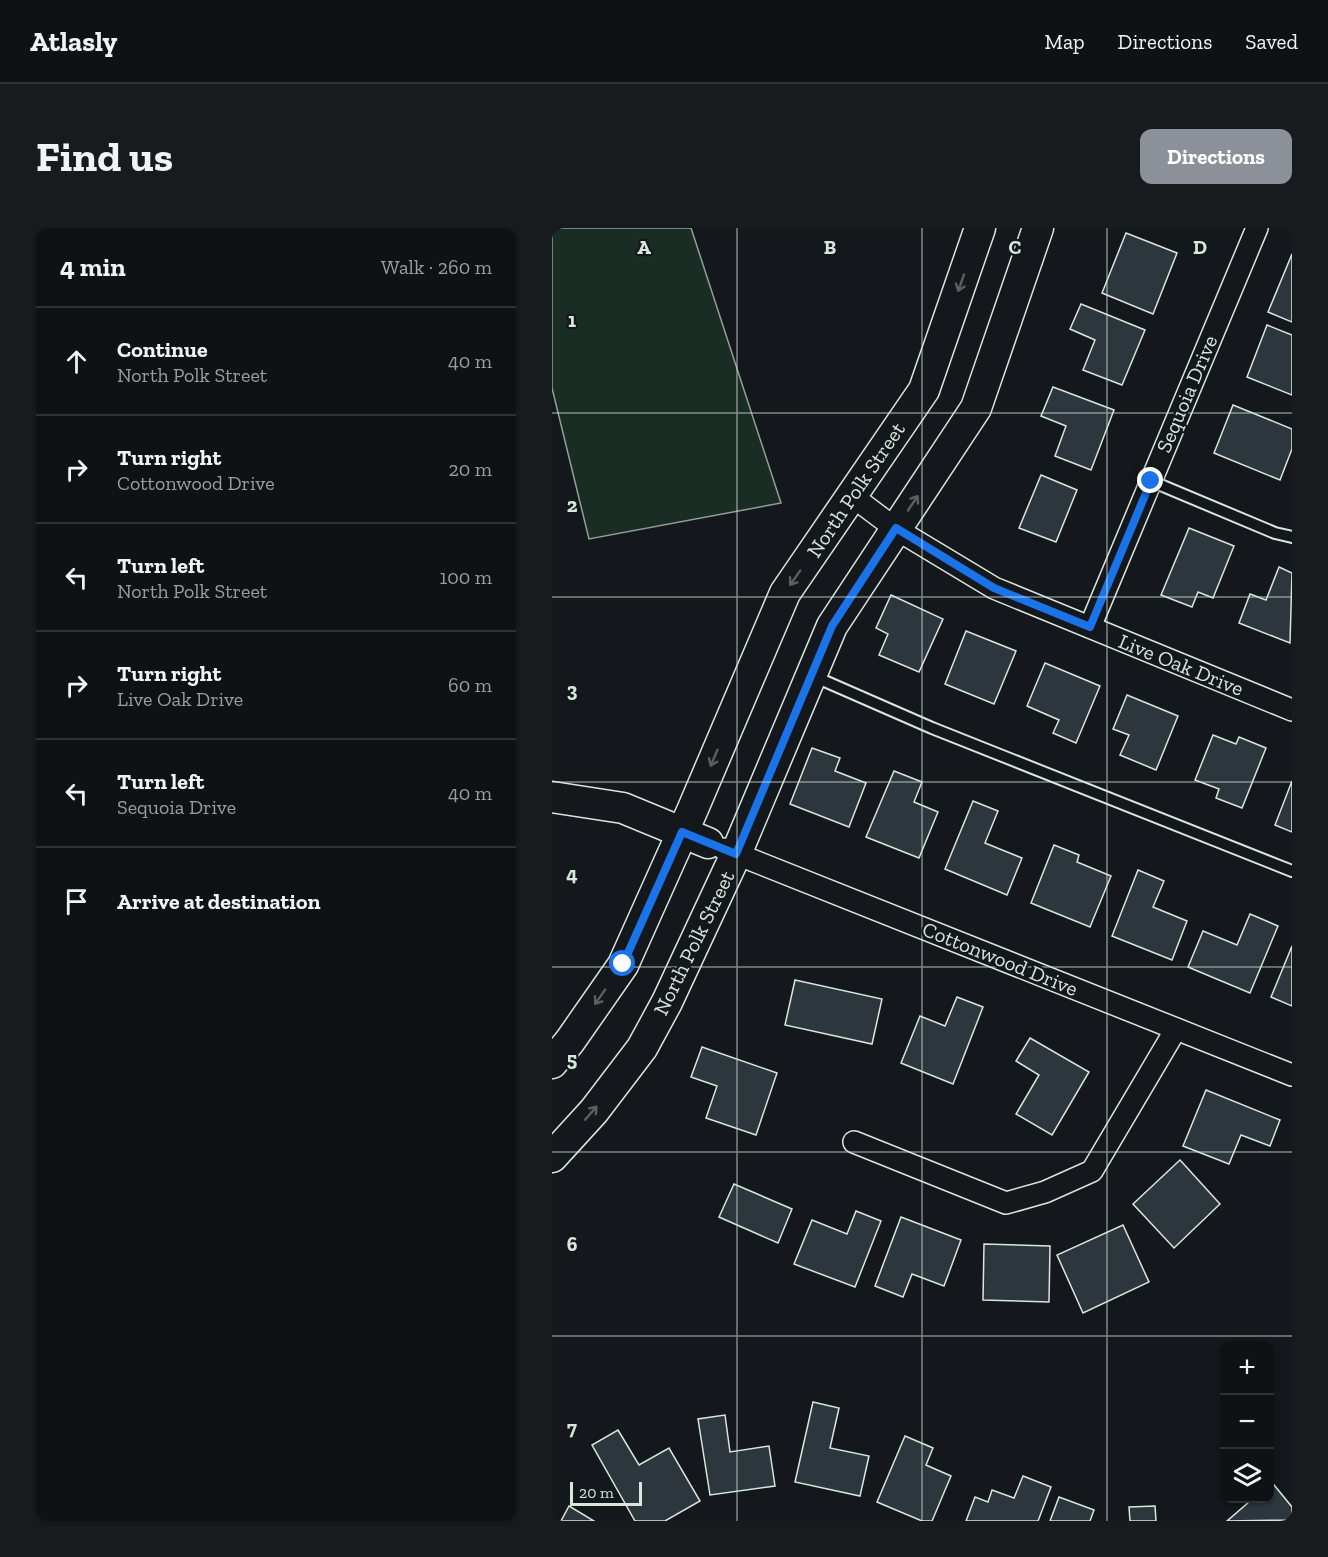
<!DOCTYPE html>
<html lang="en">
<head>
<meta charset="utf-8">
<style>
  :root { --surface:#0f1215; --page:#181b1e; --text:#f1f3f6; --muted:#9b9ea0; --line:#2f3234; --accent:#8c9099 }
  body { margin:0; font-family:"Zilla Slab",serif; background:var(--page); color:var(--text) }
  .controls { position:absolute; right:18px; bottom:18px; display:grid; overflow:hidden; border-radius:12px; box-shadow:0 2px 4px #0004 }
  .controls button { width:54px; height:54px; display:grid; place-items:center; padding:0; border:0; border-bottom:2px solid var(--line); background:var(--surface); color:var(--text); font:30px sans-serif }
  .scale { position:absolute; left:18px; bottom:15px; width:72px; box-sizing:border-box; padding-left:6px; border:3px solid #d8e6dc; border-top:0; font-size:16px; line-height:21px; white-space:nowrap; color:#d8e6dc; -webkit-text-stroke:4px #14181c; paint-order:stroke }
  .stop { position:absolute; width:18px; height:18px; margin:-14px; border:4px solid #1a73e8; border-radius:50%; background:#fff }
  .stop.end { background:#1a73e8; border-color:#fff; box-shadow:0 2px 6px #0008 }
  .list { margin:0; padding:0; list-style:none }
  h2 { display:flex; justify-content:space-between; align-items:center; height:78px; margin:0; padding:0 24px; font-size:26px }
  h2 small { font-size:20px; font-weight:400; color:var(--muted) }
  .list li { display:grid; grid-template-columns:39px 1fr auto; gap:18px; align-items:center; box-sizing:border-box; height:108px; padding:0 24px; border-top:2px solid var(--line) }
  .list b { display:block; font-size:22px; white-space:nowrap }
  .list p { margin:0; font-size:20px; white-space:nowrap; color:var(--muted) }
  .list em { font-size:20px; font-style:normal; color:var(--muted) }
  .icon { flex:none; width:33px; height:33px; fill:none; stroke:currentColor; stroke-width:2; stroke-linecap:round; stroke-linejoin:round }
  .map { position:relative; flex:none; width:740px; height:1293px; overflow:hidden; border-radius:12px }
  header { display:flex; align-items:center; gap:36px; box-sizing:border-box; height:84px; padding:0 30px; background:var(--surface); border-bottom:2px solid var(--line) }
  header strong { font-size:28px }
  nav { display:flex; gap:33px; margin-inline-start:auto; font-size:21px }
  .intro { display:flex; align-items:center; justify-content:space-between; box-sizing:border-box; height:144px; padding:0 36px }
  h1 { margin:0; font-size:42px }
  .button { padding:15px 27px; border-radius:12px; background:var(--accent); color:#fff; font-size:21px; font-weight:700 }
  main { display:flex; gap:36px; padding:0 36px }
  aside { flex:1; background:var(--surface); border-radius:12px; box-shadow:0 2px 4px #0004 }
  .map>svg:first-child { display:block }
  .green { fill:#1a2d24; stroke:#939e99; stroke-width:1.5 }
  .building { fill:#2c363c; stroke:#d8e6dc; stroke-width:1.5 }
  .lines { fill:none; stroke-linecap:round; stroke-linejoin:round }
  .lane-casing { stroke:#d8e6dc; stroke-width:14 }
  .street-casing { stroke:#d8e6dc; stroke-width:24 }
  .secondary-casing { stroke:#d8e6dc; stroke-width:33 }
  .lane { stroke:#14181c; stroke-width:10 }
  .street { stroke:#14181c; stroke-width:21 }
  .secondary { stroke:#14181c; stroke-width:30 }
  .oneway { stroke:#59605f }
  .route { stroke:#1a73e8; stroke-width:8 }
  .grid { fill:none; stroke:#d8e6dc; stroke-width:1.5; stroke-opacity:0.55 }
  .labels { text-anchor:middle; stroke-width:4.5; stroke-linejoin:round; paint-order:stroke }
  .street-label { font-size:21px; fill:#d8e6dc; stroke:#14181c }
  .grid-label { font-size:20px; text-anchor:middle; font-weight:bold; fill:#d8e6dc; stroke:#14181c; stroke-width:4.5; stroke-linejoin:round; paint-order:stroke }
</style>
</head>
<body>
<header>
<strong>Atlasly</strong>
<nav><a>Map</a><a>Directions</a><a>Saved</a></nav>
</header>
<div class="intro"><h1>Find us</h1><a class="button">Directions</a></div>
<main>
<aside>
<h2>4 min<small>Walk · 260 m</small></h2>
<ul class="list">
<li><svg class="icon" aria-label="ahead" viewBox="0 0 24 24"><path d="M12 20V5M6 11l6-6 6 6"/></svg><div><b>Continue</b><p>North Polk Street</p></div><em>40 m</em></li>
<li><svg class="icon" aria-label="right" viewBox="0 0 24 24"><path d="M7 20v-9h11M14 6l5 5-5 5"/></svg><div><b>Turn right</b><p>Cottonwood Drive</p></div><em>20 m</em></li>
<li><svg class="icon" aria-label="left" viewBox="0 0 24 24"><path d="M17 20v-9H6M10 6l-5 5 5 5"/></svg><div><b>Turn left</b><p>North Polk Street</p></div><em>100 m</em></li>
<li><svg class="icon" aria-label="right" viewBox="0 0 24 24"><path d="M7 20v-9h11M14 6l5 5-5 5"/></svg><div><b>Turn right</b><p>Live Oak Drive</p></div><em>60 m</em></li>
<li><svg class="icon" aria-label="left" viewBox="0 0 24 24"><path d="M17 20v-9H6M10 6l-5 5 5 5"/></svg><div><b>Turn left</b><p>Sequoia Drive</p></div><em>40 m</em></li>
<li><svg class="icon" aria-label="arrive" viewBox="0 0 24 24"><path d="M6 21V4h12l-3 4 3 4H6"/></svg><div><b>Arrive at destination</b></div></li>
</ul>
</aside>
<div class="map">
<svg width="740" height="1293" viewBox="0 0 740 1293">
  <rect width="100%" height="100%" fill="#14181c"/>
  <polygon class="green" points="0,0 139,0 229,275 37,311 0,160"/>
  <g class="building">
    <polygon points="574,5 625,25 601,86 550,65"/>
    <polygon points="740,26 740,94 716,84"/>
    <polygon points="529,76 593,102 570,157 531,142 543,112 518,101"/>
    <polygon points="715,97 740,107 740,167 695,149"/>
    <polygon points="501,159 562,182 539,242 503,228 514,198 489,188"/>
    <polygon points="681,177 740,201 740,221 728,252 662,225"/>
    <polygon points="489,247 525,262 504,314 467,300"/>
    <polygon points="637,300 682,318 661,370 646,364 640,379 609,367"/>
    <polygon points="727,339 740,345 738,415 687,395 698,366 714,372"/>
    <polygon points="339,367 391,391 367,444 327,427 336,406 324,400"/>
    <polygon points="414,403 464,423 442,476 393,456"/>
    <polygon points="493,435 548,458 524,515 501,505 507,492 475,478"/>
    <polygon points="575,467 626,488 604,542 568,527 577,507 561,501"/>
    <polygon points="661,507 684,516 687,509 714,520 690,580 664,570 667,561 643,552"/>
    <polygon points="260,520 288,530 283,543 314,555 297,599 238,576"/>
    <polygon points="342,543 370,554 362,574 386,584 367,630 314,609"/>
    <polygon points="740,553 740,604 723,597"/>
    <polygon points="421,573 446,583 433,615 470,630 455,667 393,641"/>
    <polygon points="502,617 527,627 525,634 559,648 538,699 479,675"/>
    <polygon points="586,642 612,653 601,679 635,693 620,732 560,708"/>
    <polygon points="698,686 726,698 698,765 636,739 651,703 685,717"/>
    <polygon points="740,718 740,778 719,769"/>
    <polygon points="243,752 330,771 320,816 233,797"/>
    <polygon points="405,769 431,779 401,856 349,835 368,788 393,798"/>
    <polygon points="478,810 537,844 500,907 464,886 487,847 464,833"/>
    <polygon points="150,819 225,845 204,907 154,890 165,858 139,849"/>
    <polygon points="654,862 728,892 718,918 689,907 677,936 631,918"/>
    <polygon points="628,932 668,976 622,1020 581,976"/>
    <polygon points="182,956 240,981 226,1015 167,989"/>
    <polygon points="304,983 329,993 303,1059 242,1036 260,992 295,1006"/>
    <polygon points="349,989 409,1012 392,1058 360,1046 351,1069 323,1058"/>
    <polygon points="571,997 597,1054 531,1085 505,1027"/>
    <polygon points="432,1016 498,1018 497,1074 431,1072"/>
    <polygon points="261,1174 287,1180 278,1220 317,1228 308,1268 243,1254"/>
    <polygon points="173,1187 178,1224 217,1218 223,1258 158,1267 146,1191"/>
    <polygon points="66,1202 87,1237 117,1220 148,1273 113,1293 83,1293 40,1217"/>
    <polygon points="353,1208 381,1220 374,1237 399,1248 380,1293 370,1293 325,1274"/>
    <polygon points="471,1248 499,1259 486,1293 414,1293 423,1269 436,1274 440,1262 462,1270"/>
    <polygon points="718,1252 740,1279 740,1292 675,1293 698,1273 696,1270 718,1270"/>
    <polygon points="507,1269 542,1282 538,1293 498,1293"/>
    <polygon points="17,1278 42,1293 9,1293"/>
    <polygon points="603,1278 604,1293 578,1293 577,1279"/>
  </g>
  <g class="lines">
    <g class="lane-casing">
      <g id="lane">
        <polyline points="599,253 723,305 740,309"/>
        <polyline points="261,448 380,500 740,643"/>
      </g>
    </g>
    <g class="street-casing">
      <g id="street">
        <polyline points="300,268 344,301 442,360 740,482"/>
        <polyline points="538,399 705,0"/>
        <polyline points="172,621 740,847"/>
        <polyline points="302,914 454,975 493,964 540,943 624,801"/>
      </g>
    </g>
    <g class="secondary-casing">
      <g id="secondary">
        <polyline points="0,569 71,580 156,615"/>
        <polyline points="0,835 18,813 71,737 140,583 233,365 372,162 428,0"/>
        <polyline points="0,929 42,883 90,820 115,774 184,626 280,398 424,180 486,0"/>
      </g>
    </g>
    <use href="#lane" class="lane"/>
    <use href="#street" class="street"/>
    <use href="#secondary" class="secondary"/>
  </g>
  <defs><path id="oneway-shaft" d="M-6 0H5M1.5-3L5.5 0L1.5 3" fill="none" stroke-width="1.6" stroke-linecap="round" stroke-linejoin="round" transform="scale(1.5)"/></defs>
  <g class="oneway">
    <use href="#oneway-shaft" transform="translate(409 55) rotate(109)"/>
    <use href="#oneway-shaft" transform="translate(361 275) rotate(-56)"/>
    <use href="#oneway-shaft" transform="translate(243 350) rotate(125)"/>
    <use href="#oneway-shaft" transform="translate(162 530) rotate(113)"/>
    <use href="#oneway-shaft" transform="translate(48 769) rotate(125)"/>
    <use href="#oneway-shaft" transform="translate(39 885) rotate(-49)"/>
  </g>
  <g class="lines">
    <polyline class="route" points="71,736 130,604 184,626 280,398 344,300 442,360 538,399 599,253"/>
  </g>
  <path class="grid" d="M185,0V1293M370,0V1293M555,0V1293M0,185H740M0,369H740M0,554H740M0,739H740M0,924H740M0,1108H740"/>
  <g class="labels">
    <g class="street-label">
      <text transform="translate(635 166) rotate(-67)" y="7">Sequoia Drive</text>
      <text transform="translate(304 262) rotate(-56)" y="7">North Polk Street</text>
      <text transform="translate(629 437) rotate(22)" y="7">Live Oak Drive</text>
      <text transform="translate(142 715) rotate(-64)" y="7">North Polk Street</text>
      <text transform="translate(448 731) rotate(22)" y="7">Cottonwood Drive</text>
    </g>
  </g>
  <g class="grid-label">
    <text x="92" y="26">A</text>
    <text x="278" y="26">B</text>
    <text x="463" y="26">C</text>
    <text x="648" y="26">D</text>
    <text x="20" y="99">1</text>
    <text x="20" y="284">2</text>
    <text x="20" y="469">3</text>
    <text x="20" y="653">4</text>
    <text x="20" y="838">5</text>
    <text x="20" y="1023">6</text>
    <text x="20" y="1207">7</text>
  </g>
</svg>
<div class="controls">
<button>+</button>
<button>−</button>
<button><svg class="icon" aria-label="layers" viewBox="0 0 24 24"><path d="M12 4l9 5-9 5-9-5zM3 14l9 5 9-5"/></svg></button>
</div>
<div class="scale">20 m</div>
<div class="stop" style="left:71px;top:736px"></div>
<div class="stop end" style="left:599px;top:253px"></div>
</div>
</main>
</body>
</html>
